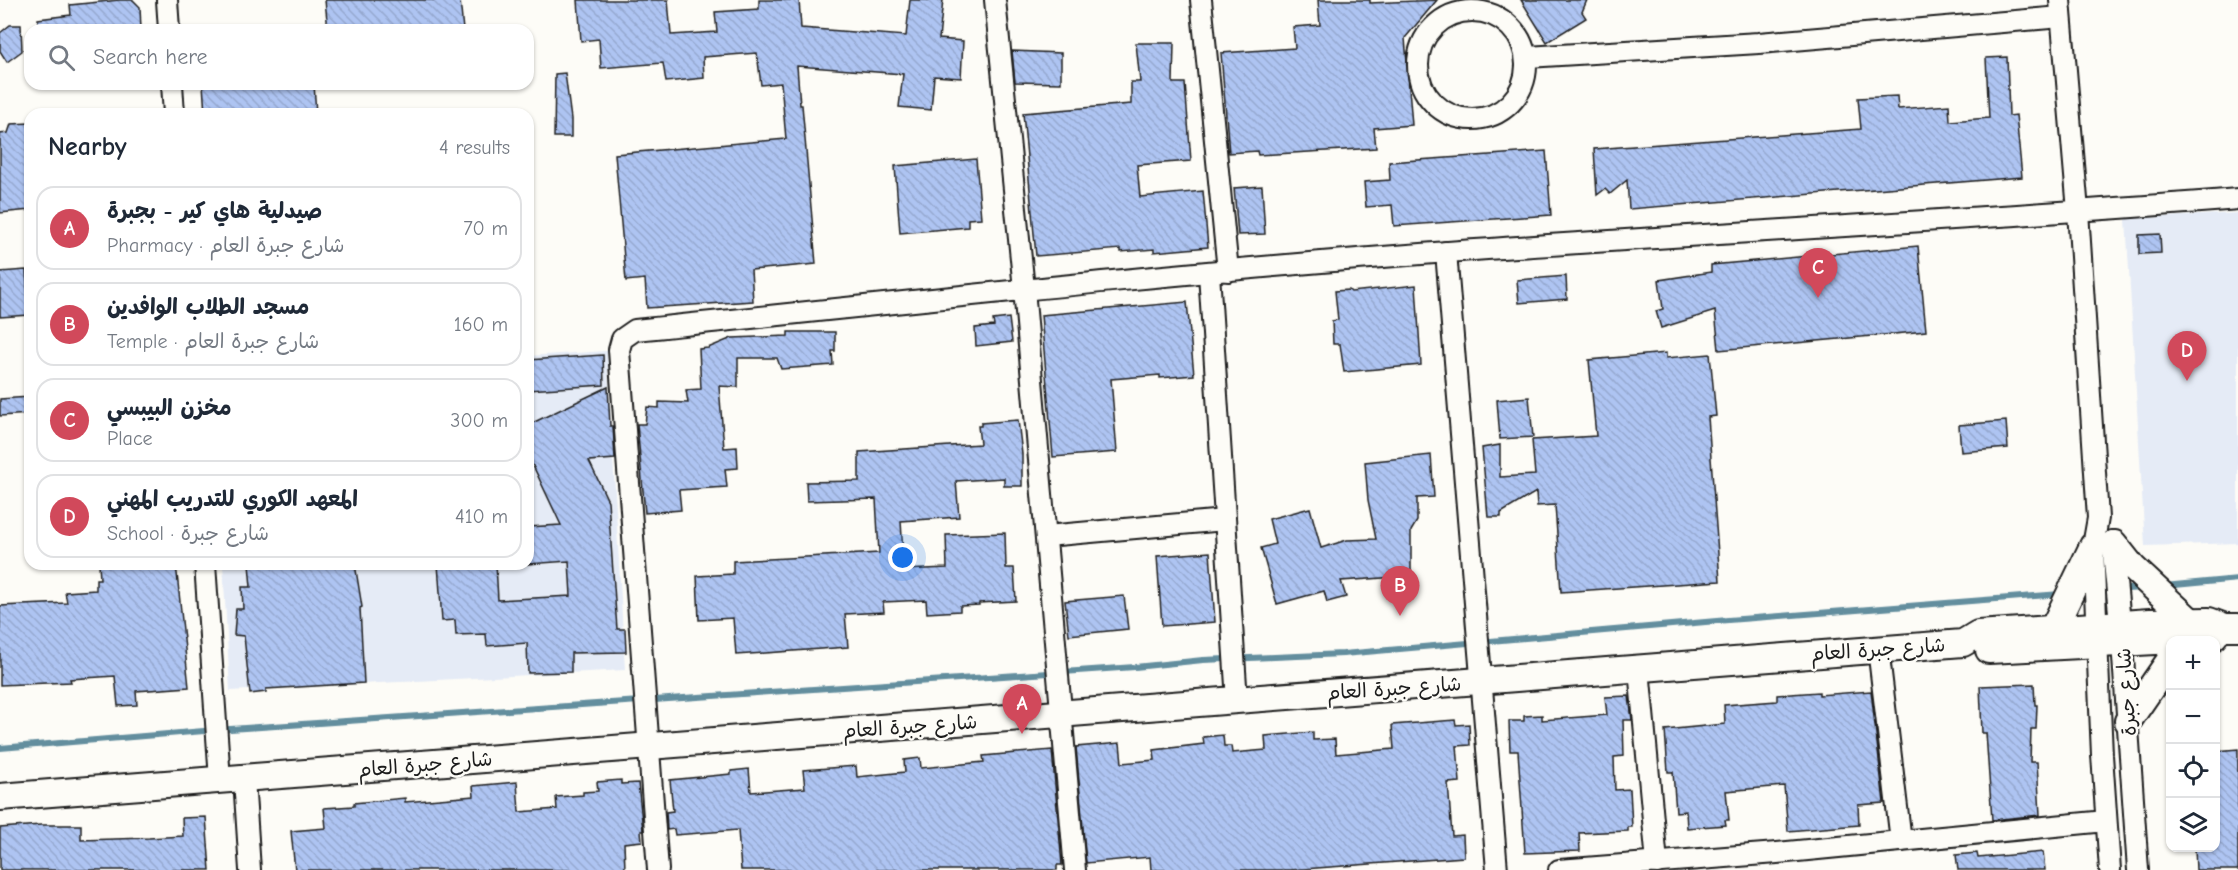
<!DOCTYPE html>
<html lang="en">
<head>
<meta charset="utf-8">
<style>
  :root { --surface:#fff; --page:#f6f6f7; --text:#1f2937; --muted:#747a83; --line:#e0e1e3; --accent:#d1495b }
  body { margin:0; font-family:"Comic Neue","Playpen Sans Arabic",sans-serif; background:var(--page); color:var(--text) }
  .controls { position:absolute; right:18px; bottom:18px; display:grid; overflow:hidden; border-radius:12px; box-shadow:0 2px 4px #0004 }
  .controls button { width:54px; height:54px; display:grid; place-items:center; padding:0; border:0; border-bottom:2px solid var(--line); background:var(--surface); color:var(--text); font:30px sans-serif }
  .you { position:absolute; left:903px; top:558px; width:21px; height:21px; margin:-15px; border:4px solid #fff; border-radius:50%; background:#1a73e8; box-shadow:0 0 0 9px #1a73e833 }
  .badge { display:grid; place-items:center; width:39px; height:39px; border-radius:50%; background:var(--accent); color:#fff; font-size:20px; font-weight:700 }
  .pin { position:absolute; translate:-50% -50px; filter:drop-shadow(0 2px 3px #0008) }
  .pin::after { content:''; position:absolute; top:32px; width:21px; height:18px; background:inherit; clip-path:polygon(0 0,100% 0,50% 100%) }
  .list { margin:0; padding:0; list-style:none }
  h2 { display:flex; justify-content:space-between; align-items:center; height:78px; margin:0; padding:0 24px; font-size:26px }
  h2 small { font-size:20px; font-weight:400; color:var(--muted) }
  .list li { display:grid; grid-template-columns:39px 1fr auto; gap:18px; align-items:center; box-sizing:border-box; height:84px; margin:0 12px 12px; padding:0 12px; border:2px solid var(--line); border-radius:18px }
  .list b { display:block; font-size:22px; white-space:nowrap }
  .list p { margin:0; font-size:20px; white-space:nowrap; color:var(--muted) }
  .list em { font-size:20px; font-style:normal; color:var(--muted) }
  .icon { flex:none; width:33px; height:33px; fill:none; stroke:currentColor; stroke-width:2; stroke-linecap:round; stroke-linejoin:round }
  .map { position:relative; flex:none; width:2238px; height:870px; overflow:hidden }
  .search { position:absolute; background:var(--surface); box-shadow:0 2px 4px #0004; left:24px; top:24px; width:510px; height:66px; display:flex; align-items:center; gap:15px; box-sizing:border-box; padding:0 21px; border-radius:18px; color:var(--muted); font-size:22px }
  .panel { position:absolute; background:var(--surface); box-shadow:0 2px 4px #0004; left:24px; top:108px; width:510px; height:462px; border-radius:18px }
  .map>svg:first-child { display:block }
  .built { fill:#e5ebf6 }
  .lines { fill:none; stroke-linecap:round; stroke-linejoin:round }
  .stream { stroke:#638e9e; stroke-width:6 }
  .building { fill:url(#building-back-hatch); stroke:#1c1c1c; stroke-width:1.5 }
  .minor-casing { stroke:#1c1c1c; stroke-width:24 }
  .major-casing { stroke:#1c1c1c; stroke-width:30 }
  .minor { stroke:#fdfcf7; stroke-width:20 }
  .major { stroke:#fdfcf7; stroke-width:26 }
  .labels { text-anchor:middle; stroke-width:5; stroke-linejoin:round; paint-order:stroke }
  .street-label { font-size:20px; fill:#1c1c1c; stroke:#fdfcf7 }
</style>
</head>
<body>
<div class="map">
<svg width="2238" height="870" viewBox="0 0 2238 870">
  <defs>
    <pattern id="building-back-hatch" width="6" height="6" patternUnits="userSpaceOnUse" patternTransform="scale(1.5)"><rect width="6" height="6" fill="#aec4f2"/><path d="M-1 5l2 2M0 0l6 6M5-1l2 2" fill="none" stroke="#95a8cf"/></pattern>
  </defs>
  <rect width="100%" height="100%" fill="#fdfcf7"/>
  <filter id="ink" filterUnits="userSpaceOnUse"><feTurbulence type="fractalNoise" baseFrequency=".0167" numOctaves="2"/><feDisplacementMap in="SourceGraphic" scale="12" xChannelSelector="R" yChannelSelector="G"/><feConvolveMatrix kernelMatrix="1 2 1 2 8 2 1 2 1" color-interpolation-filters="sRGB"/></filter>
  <g filter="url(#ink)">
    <g class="built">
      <polygon points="2238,213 2238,543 2145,546 2126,219"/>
      <polygon points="607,351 625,670 230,691 223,564 528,564 528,356"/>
    </g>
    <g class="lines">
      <g class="stream">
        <polyline points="2164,586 2238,579"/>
        <polyline points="2098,591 2142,588"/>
        <polyline points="0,748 216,730 1135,667 1203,660 1343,654 1728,620 2061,594"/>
      </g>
    </g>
    <g class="building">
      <polygon points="119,0 133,0 140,7 141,30 38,30 38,19 71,15 70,5"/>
      <polygon points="325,0 460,0 463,30 328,30"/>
      <polygon points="578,0 668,0 671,35 717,32 715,12 759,9 759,0 799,0 801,28 906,36 910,0 943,0 939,39 963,41 961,78 934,76 931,110 899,107 903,74 797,66 800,105 802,105 816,264 751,270 753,301 647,308 645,279 626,281 615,154 786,139 781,83 761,85 757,53 703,57 704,78 666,82 663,63 601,68 599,39 581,41"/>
      <polygon points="1318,0 1370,0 1370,3 1437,0 1405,38 1412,125 1374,128 1376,148 1258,155 1257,151 1229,153 1221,53 1295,48 1293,27 1320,25"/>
      <polygon points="1521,0 1587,0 1582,12 1586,18 1547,42"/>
      <polygon points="10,25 21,25 22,51 7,62 0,51 0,33"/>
      <polygon points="1136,43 1174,43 1173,83 1185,83 1191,161 1137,165 1140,197 1203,191 1208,247 1154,252 1154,249 1121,252 1121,249 1036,256 1023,113 1131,104 1131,82 1140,82"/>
      <polygon points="1012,51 1061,53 1061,83 1015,82"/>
      <polygon points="2007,57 2009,116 2016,115 2022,177 1629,209 1627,180 1610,194 1605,189 1597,195 1594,149 1861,129 1858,98 1897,96 1898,109 1949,105 1950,121 1989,118 1986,58"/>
      <polygon points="565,73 571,119 571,137 554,137 555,74"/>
      <polygon points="203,84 314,84 316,114 205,114"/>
      <polygon points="30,123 30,210 0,213 0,134 8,133 11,124"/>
      <polygon points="1546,151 1551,215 1394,226 1392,205 1366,207 1364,182 1390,180 1389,162"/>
      <polygon points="976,159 981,218 968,219 968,227 900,233 895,166"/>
      <polygon points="1262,186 1265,234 1238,235 1234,188"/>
      <polygon points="2160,234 2161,253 2139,254 2139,235"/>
      <polygon points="1918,246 1926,331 1719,350 1715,311 1661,328 1656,311 1663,309 1659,280 1711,272 1711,265"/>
      <polygon points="26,270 29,315 0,317 0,272"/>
      <polygon points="1566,276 1567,299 1519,303 1517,280"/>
      <polygon points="1416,285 1421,365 1344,372 1340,344 1333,344 1332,321 1338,320 1335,291 1349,290 1351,292"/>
      <polygon points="1187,302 1194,375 1160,378 1160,375 1111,379 1117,452 1053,457 1041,315"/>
      <polygon points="1009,318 1012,342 976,346 975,328 994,326 993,320"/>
      <polygon points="788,332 835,332 835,351 832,351 833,365 781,369 777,358 738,358 738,387 719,386 724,448 737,447 738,468 725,469 727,487 679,490 681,510 645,513 637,424 645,424 647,407 659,408 659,402 688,403 686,390 701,389 699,349 708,348 732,338 788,336"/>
      <polygon points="1666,353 1666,358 1710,354 1716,416 1708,417 1720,581 1561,592 1555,505 1537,506 1536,492 1501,513 1501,517 1488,517 1482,448 1500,445 1500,477 1535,475 1532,440 1596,436 1589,360"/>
      <polygon points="603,355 604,385 528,390 528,360"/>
      <polygon points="608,387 610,426 613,426 615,459 589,461 608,501 617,629 625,629 626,652 571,653 571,672 528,673 527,643 487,646 486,634 456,635 455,620 442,621 438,564 496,564 498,600 571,596 569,561 528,564 528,527 561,525 528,455 528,425"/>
      <polygon points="30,397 30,414 0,416 0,399"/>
      <polygon points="1529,397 1533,437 1500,439 1497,400"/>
      <polygon points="1018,420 1022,454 1022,486 1004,486 1004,478 956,481 959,517 901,521 904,570 947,568 946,535 1005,533 1006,568 1014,568 1016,601 979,603 979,605 960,606 960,611 927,613 926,600 883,602 884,612 845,614 848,647 736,655 733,618 699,620 697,576 733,574 733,561 879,553 876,499 807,501 806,482 859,481 859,452 980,444 978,426 981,426 981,423"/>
      <polygon points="2006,421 2008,448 1961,452 1959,425"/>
      <polygon points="1431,455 1434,497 1417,498 1417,521 1411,531 1411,576 1341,581 1346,597 1327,602 1324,591 1277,604 1261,548 1275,544 1269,519 1310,508 1321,548 1347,540 1376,539 1368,500 1365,462"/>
      <polygon points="1210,552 1215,622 1162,626 1157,556"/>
      <polygon points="99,564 176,564 189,687 136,691 137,705 118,706 115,676 70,679 71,682 0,685 0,606 67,603 65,592 96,590 96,579 100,579"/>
      <polygon points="249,564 311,564 312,568 336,564 355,564 362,607 360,608 364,683 266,689 266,692 250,694 244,636 234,635 236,609 243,609 242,587 251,587"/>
      <polygon points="1124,596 1128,629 1069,635 1065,601"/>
      <polygon points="2034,684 2035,705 2037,705 2036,729 2031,729 2030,762 2037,762 2040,815 1992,820 1986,733 1982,733 1980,686"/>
      <polygon points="1871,691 1884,803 1858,805 1859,825 1788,831 1784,786 1726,791 1729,820 1725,820 1726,825 1687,828 1686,811 1676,812 1673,772 1668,772 1665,730 1725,724 1724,705 1777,701 1777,695 1819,692 1819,695"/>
      <polygon points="1629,696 1632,720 1623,720 1624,756 1614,757 1615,790 1630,789 1632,827 1628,827 1628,831 1579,833 1580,851 1525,853 1518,751 1510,751 1509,721 1524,721 1524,716 1542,715 1542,720 1607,715 1605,697"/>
      <polygon points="1455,720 1456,725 1469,724 1470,745 1457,746 1460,782 1448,783 1452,836 1463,835 1464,857 1290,870 1151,870 1150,857 1086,863 1076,747 1120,743 1122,763 1155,760 1154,750 1204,744 1203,737 1223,735 1224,746 1231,746 1232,753 1266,750 1265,736 1313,732 1313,740 1335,739 1336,754 1394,749 1392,725"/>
      <polygon points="2238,749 2238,870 2196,870 2195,848 2216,848 2216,751"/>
      <polygon points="1052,750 1062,865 1057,865 1057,870 741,870 738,830 675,835 674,829 667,830 666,812 673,811 670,780 731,774 731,771 749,769 751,792 805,788 803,770 856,766 857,777 905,772 904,760 920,758 921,768 984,762 983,756"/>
      <polygon points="621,780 621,784 638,783 643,831 641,831 642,841 624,843 625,870 295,870 291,831 326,828 324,808 354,806 354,803 405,798 405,802 474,796 473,786 517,782 519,812 557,809 556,797 583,795 583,792 598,791 597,782"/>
      <polygon points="206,817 210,870 0,870 0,828 41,825 81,825 81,840 149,838 183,836 182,818"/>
      <polygon points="2043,852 2045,870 1958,870 1956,855 1977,853 1978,858"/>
    </g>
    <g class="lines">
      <g class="minor-casing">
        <g id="minor">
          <polyline points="167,0 169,30"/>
          <polyline points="995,0 1024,289 1075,870"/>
          <polyline points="1201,0 1228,271"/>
          <polyline points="2060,0 2078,211 2098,518 2093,546 2102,755 2110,870"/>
          <circle cx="1472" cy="65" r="54"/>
          <polyline points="1527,57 1759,43 2061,17"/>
          <polyline points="172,84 174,114"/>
          <polyline points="1446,252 1497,870"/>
          <polyline points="1209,273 1237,701"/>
          <polyline points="1046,536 1225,520"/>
          <polyline points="2112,541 2122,643 2138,870"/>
          <polyline points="205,564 220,780"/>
          <polyline points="1878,648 1901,841"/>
          <polyline points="1639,669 1657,863"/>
          <polyline points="244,779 250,870"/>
          <path d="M658,870L619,350L622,339L635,330C906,302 1176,272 1448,252C1711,233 1975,220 2238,199"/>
          <polyline points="1559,870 1777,853 2106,821"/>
        </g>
      </g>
      <g class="major-casing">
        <g id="major">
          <polyline points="2114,544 2133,568 2190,621"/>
          <polyline points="2053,629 2093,546"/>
          <polyline points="1989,650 2212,638 2215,635"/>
          <polyline points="2128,721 2170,660"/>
          <polyline points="0,797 1963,643 1978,634 2150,622 2209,621 2225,627 2238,627"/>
        </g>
      </g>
      <use href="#minor" class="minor"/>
      <use href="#major" class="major"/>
    </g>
  </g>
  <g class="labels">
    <g class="street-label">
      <text transform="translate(1878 649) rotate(-4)" y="7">شارع جبرة العام</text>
      <text transform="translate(1394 688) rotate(-4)" y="7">شارع جبرة العام</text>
      <text transform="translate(2126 692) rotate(-94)" y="7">شارع جبرة</text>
      <text transform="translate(910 726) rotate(-4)" y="7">شارع جبرة العام</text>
      <text transform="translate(425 764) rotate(-5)" y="7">شارع جبرة العام</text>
    </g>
  </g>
</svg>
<div class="controls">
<button>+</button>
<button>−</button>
<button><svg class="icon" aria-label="locate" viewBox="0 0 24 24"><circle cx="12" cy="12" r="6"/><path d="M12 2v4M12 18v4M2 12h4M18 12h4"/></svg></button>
<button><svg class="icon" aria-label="layers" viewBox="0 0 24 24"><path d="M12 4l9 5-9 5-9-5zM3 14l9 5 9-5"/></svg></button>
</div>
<div class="you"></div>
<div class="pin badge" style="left:1022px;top:734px">A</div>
<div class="pin badge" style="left:1400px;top:616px">B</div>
<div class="pin badge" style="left:1818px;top:298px">C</div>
<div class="pin badge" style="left:2187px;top:381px">D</div>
<div class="search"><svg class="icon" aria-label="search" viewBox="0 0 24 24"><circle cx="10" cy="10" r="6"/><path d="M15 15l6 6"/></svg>Search here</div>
<section class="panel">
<h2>Nearby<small>4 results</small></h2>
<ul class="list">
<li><span class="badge">A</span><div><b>صيدلية هاي كير - بجبرة</b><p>Pharmacy · شارع جبرة العام</p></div><em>70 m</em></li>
<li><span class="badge">B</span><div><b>مسجد الطلاب الوافدين</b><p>Temple · شارع جبرة العام</p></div><em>160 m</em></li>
<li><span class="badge">C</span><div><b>مخزن البيبسي</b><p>Place</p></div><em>300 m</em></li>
<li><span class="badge">D</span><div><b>المعهد الكوري للتدريب المهني</b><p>School · شارع جبرة</p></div><em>410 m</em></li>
</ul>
</section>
</div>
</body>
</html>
